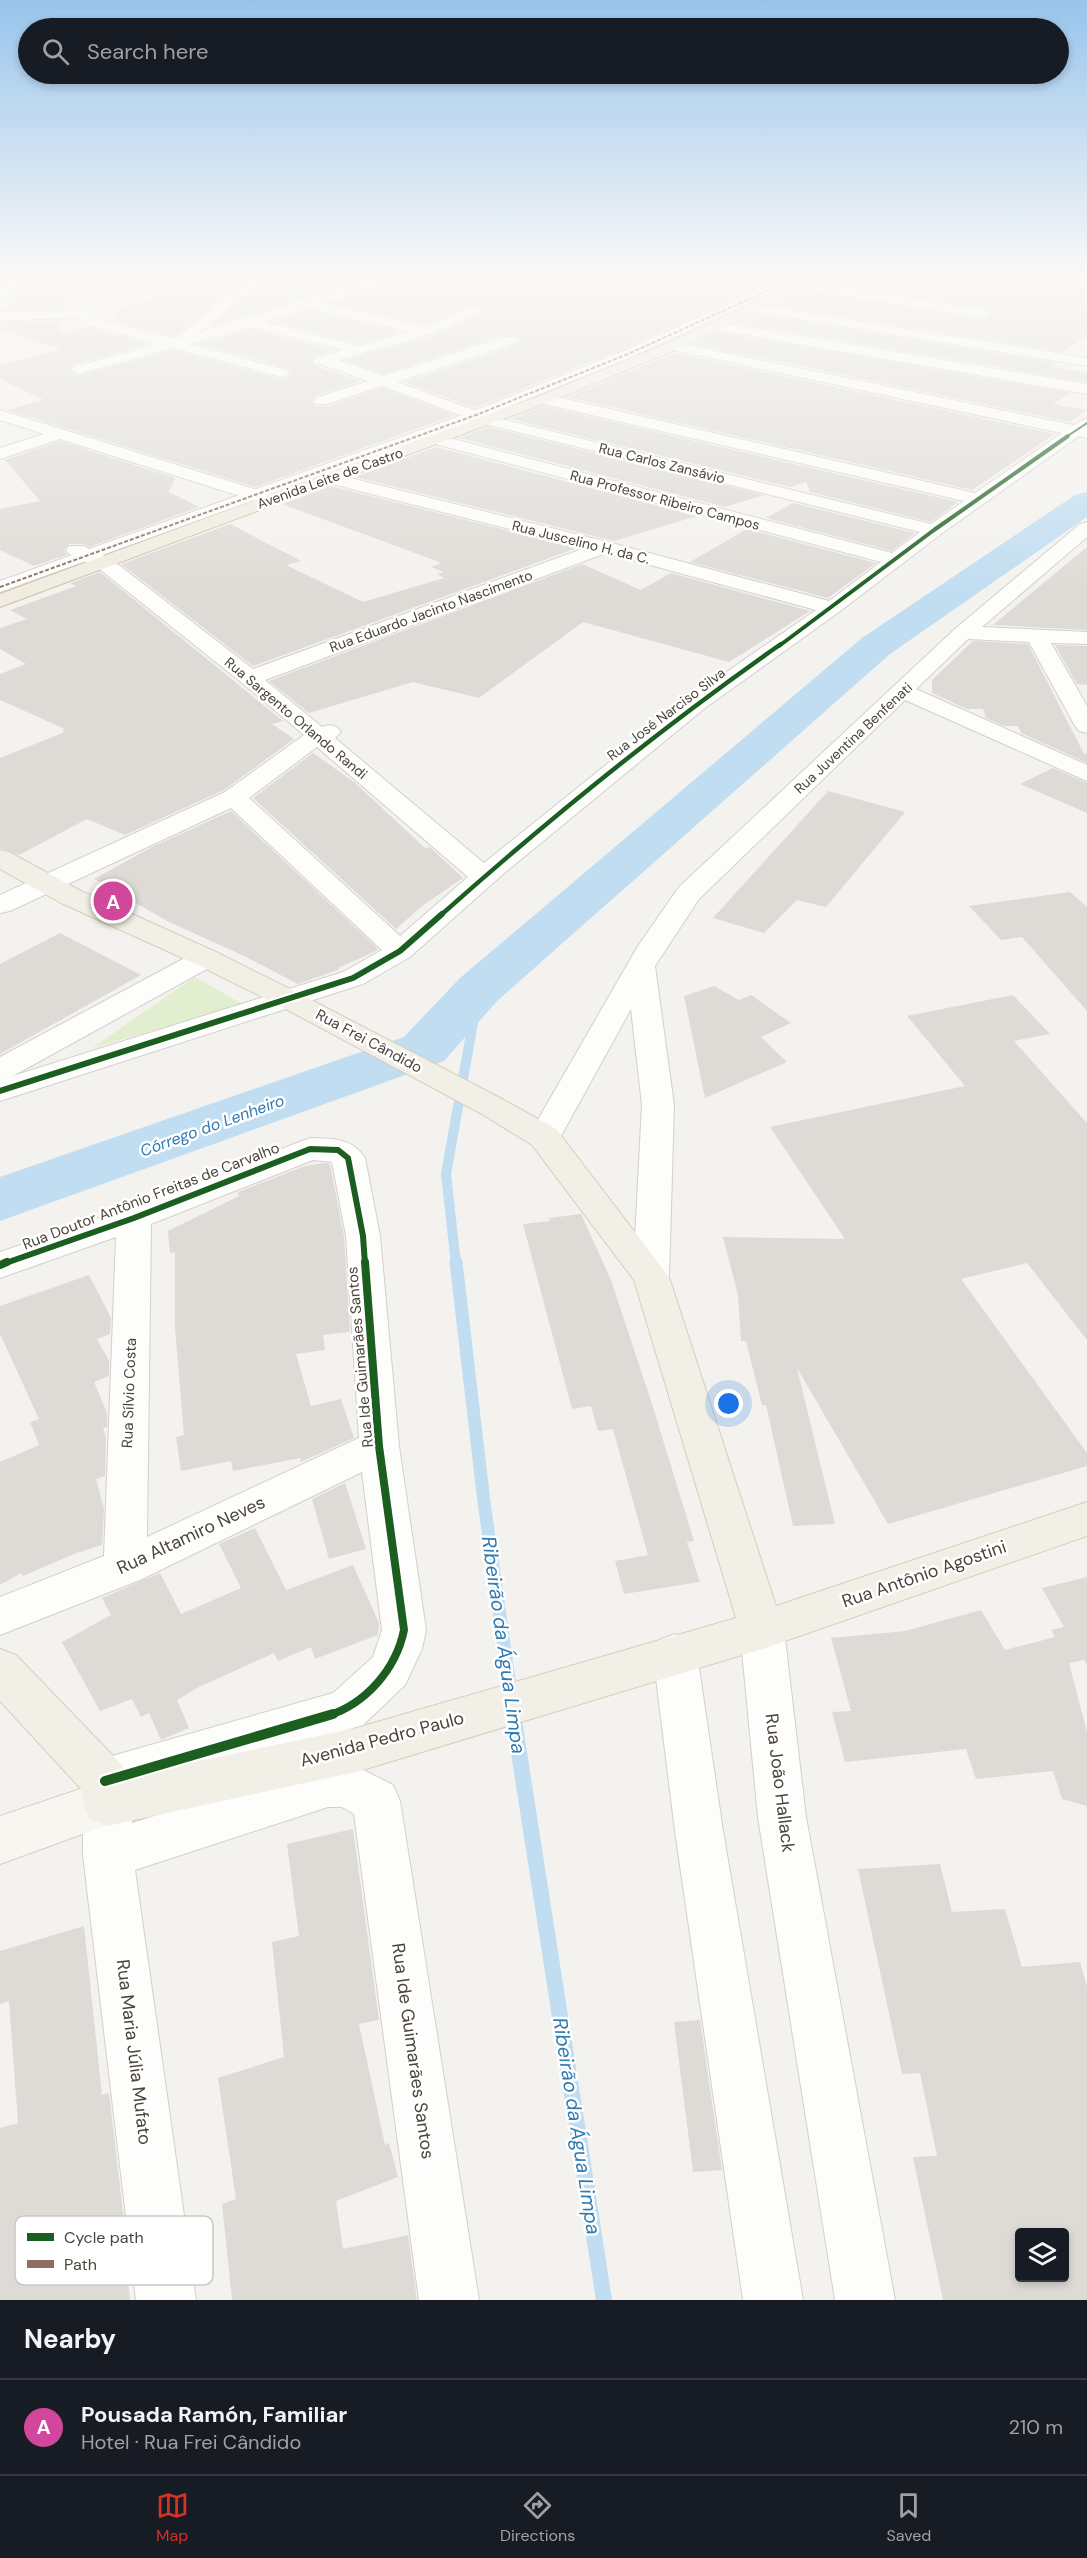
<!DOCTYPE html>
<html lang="en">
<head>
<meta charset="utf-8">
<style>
  :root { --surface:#171b24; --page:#20242c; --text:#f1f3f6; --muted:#9ea1a6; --line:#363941; --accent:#d93025 }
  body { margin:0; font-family:"DM Sans",sans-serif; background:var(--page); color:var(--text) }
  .controls { position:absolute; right:18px; bottom:18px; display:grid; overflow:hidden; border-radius:6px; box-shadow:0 3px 9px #0003 }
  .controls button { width:54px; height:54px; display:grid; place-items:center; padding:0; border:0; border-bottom:2px solid var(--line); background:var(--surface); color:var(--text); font:30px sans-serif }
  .you { position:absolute; left:729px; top:1404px; width:21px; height:21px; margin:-15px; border:4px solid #fff; border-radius:50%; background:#1a73e8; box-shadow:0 0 0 9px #1a73e833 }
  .badge { display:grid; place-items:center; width:39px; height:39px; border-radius:50%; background:var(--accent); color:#fff; font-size:20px; font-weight:700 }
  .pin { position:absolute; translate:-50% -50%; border:3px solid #fff; box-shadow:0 2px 6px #0006 }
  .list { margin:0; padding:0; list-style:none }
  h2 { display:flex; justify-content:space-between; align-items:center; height:78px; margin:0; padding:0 24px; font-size:26px }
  h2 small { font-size:20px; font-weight:400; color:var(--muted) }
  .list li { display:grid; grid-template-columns:39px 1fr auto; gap:18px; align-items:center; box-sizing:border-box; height:96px; padding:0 24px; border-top:2px solid var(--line) }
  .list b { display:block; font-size:22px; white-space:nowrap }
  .list p { margin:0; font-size:20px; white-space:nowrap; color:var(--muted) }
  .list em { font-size:20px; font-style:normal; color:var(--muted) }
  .icon { flex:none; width:33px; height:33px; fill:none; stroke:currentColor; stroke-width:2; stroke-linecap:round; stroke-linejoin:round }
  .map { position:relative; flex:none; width:1087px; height:2300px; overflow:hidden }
  .search { position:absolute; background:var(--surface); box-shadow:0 3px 9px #0003; left:18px; right:18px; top:18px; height:66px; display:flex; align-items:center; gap:15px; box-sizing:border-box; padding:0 21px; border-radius:33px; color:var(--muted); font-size:22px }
  .sheet { height:174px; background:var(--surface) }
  nav { display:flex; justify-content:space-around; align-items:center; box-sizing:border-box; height:84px; border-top:2px solid var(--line); background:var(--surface); font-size:16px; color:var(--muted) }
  nav a { display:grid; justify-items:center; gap:3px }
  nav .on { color:var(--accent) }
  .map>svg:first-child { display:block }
  .green { fill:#e1eecf }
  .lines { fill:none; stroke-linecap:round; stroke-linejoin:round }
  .stream-far2 { stroke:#c0ddf1; stroke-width:10 }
  .stream-far1 { stroke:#c0ddf1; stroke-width:13 }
  .stream { stroke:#c0ddf1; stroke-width:16 }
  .river { fill:#c0ddf1; fill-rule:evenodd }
  .building { fill:#dedbd6; fill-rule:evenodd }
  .pedestrian-casing { stroke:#d2d0cb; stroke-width:2 }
  .minor-casing { stroke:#d2d0cb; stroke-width:2 }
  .secondary-casing { stroke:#d3cfc5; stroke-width:2 }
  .primary-casing { stroke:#d6cebb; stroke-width:2 }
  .trunk-casing { stroke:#ccbfa9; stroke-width:2 }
  .pedestrian { fill:#fdfdfc; fill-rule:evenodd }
  .minor { fill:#fdfdfc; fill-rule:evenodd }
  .secondary { fill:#f7f6f1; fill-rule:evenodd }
  .primary { fill:#f2efe6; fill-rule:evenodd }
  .trunk { fill:#f0ece0; fill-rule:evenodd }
  .quiet { stroke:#8d6e63; stroke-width:2; stroke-dasharray:4 2; stroke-linecap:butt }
  .cycleway-far5-casing { stroke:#fff; stroke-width:4 }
  .cycleway-far4-casing { stroke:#fff; stroke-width:6 }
  .cycleway-far3-casing { stroke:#fff; stroke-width:8 }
  .cycleway-far2-casing { stroke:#fff; stroke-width:10 }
  .cycleway-far1-casing { stroke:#fff; stroke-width:11 }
  .cycleway-casing { stroke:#fff; stroke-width:14 }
  .cycleway-far5 { stroke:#1b5e20; stroke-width:2 }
  .cycleway-far4 { stroke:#1b5e20; stroke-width:4 }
  .cycleway-far3 { stroke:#1b5e20; stroke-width:4.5 }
  .cycleway-far2 { stroke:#1b5e20; stroke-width:6 }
  .cycleway-far1 { stroke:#1b5e20; stroke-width:8 }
  .cycleway { stroke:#1b5e20; stroke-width:10 }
  .labels { text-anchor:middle; stroke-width:5; stroke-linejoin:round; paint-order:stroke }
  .far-street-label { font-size:14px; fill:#4b4439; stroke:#fff }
  .street-label { font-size:15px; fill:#4b4439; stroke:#fff }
  .water-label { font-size:16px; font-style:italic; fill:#2e7ab2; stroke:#fff }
  .near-street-label { font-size:18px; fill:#4b4439; stroke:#fff }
  .near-water-label { font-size:20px; font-style:italic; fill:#2e7ab2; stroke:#fff }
  .key { fill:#fff; stroke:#c9c7c4; stroke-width:1.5 }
  .key-label { font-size:16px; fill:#4b4439 }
</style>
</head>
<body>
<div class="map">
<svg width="1087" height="2300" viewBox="0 0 1087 2300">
  <rect width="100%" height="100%" fill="#f4f2ee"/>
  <polygon class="green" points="195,977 244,1005 92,1048"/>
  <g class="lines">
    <polyline class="stream-far2" points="456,1264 446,1174 479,989"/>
    <polyline class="stream-far1" points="456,1262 484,1502 514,1716"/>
    <polyline class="stream" points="513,1714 604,2300"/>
    <polygon class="river" points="1087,492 1087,517 890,654 498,1000 444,1061 0,1221 0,1177 404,1037 460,978 862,638 1075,495"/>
  </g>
  <g class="building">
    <polygon points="28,276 69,276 64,308 9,310"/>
    <polygon points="197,276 250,276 181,331 179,335 174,337 114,321 120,308 127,308 130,303 143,303"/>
    <polygon points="271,276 358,276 367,278 210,326"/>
    <polygon points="433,276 449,276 530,296 583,276 694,276 762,287 623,349 475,408 404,382 517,345 520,341 518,336 505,335 383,374 346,360 433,336 485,311 481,305 470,305 425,325 331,303 392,283 400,285"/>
    <polygon points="830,276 1087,276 1087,336 1062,352 774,305 803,291 982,320 991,315 982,308 822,282"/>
    <polygon points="309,310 311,311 400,332 359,344 273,322"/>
    <polygon points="755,314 1057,363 1052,367 1087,373 1087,382 737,323"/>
    <polygon points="62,321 60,333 89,327 148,344 72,365 69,371 77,376 174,350 281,379 289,377 291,372 288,368 199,344 251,329 334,350 314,356 311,362 315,366 361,381 315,396 312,402 316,406 329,406 382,388 455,415 255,487 7,410 44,400 0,379 0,365 62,350 0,329 3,322"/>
    <polygon points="718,332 1071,393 1053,404 1087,410 1070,422 694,344"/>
    <polygon points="675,353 1055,434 972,490 567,397"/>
    <polygon points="544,406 958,502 931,522 810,492 806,482 790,487 510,419"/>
    <polygon points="489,427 764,495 725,507 459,438"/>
    <polygon points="60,441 175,478 169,492 199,507 89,547 83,544 69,544 64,550 67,555 34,566 0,550 0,509 40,501 5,460"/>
    <polygon points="436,447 697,516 614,541 355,477"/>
    <polygon points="331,486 577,548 253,666 121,564 230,524 301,561 286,565 363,602 444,578 437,574 444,572 431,567 442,563 282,504"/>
    <polygon points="793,503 915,533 892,551 766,518"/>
    <polygon points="747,529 876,563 828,598 690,562"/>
    <polygon points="1087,547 1087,630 993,625 994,624"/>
    <polygon points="582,564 641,590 671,573 810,611 729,662 583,622 479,698 413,682 309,713 269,681"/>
    <polygon points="100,572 283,721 272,724 294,739 224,790 125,835 87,819 19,855 0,848 0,758 65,732 62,730 65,729 0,700 0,674 26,664 0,649 0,628 27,619 10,610 76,586 70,583"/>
    <polygon points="973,641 1028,644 1084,754 1087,753 1087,763 1021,733 1018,726 1004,726 986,718 983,709 967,709 932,693 932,680"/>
    <polygon points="1055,645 1087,646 1087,685 1077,684"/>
    <polygon points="313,753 354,782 425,848 430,847 463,878 422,906 396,929 253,798"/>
    <polygon points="1053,768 1087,783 1087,813 1020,784"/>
    <polygon points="828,791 905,812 826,907 797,900 764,933 713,918"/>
    <polygon points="231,811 376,947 378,950 338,968 340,969 298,984 244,956 169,922 94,879 152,847"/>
    <polygon points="1070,892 1087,907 1087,1011 1022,937 1001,940 969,906"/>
    <polygon points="60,933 141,975 0,1054 0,964"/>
    <polygon points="714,986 739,1000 751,995 791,1023 761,1037 787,1062 705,1098 684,996"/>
    <polygon points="1013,995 1050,1034 1014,1041 1087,1123 1087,1340 1027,1263 961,1279 1087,1453 1087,1466 888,1524 797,1368 835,1524 793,1526 766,1405 762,1405 746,1341 741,1341 738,1295 723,1237 845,1239 770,1127 965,1086 907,1016"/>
    <polygon points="325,1163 330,1164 344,1236 350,1332 323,1335 325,1350 296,1354 311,1406 341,1399 354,1438 301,1462 300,1458 233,1471 231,1461 181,1471 176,1437 184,1435 175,1329 175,1252 170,1253 168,1231 239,1196 238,1192 305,1166"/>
    <polygon points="581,1214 611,1280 652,1404 694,1541 687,1542 700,1582 624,1594 615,1561 648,1555 613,1429 598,1431 591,1406 572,1409 523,1224 550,1221 549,1218"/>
    <polygon points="89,1275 111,1318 110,1334 97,1339 109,1361 109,1376 94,1382 107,1413 107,1427 103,1428 106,1437 105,1476 96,1479 104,1509 102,1545 74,1554 23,1576 21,1573 0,1585 0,1462 39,1445 30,1422 39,1419 0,1334 0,1306"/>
    <polygon points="345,1483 366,1549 329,1559 312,1499"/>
    <polygon points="255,1528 286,1590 353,1565 379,1623 378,1635 315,1659 311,1647 278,1661 274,1653 199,1687 177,1700 189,1728 161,1740 149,1713 141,1717 132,1699 100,1711 62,1642 111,1615 102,1598 160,1573 181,1614 241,1588 219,1544"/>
    <polygon points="1087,1577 1087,1665 1084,1660 1069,1663 1087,1732 1087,1806 1062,1799 1053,1771 976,1779 966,1749 845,1762 832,1712 851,1711 831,1638 905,1631 981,1610 1005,1650 1055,1637 1051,1630 1064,1627 1042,1588"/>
    <polygon points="353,1829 379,2020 359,2024 385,2145 389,2143 398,2177 336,2201 343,2249 408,2235 417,2300 232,2300 222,2204 236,2199 218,2078 284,2057 272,1942 299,1936 287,1844"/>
    <path d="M940,1864L952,1912L1005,1909L1022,1967L1080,1962L1087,1987V2300H943L913,2157L937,2156L920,2073L902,2074L858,1869ZM1020,2232H1065V2277H1020Z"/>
    <polygon points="84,1926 102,2095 109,2093 125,2230 122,2231 130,2300 0,2300 0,2128 18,2123 9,2001 0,2004 0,1951"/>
    <polygon points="700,2020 722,2170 693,2172 674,2022"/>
  </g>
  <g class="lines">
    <g class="pedestrian-casing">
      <polygon id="pedestrian" points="791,276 805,276 632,357 481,418 0,592 0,581 471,412 624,351"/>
    </g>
    <g class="minor-casing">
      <g id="minor">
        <polygon points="10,276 22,276 5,302 0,303 0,290"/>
        <path d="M254,276H269L200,332L380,276H399L397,279L323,303L425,327L471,307H481L483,310L432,334L339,360L383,376L506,337H516L518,340L516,343L397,382L493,417L931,524L964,501L544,404L536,399L544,394L975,493L1062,433L668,349L666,346L668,343L673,342L1073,425L1087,418V438L1079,436L941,534L839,612L705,708L502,875L410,957L363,984L0,1101V1080L343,972L382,950L231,808L10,911L0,913V895L225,792L304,735L242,683L97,567L69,554L66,550L69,546H83L111,559L253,669L585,548L324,482L321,478L324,474L330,473L612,543L829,601L881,562L428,442L426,439L428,436L434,434L892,553L920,532L482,423L382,386L328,404H316L314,401L316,398L368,381L323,365L315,364L313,361L315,358L343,350L251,327L190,344L287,370L289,373L287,376L282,377L174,348L78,374L71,370L73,367L157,344L91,326L80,318L0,320V312L86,310L101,320L174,339L181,337L182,333ZM309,308L312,309L409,332L359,346L265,322ZM606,553L816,610L689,698L484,863L335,738L341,732L337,727L329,725L322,727L265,680ZM317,747L468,877L400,936L249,798Z"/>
        <polygon points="804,281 982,310 989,314 982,318 799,288 798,285 799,282"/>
        <polygon points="754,304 1087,358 1087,366 749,311 747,308"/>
        <polygon points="717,322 1087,384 1087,394 712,329 710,326 712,323"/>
        <polygon points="0,410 277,496 280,500 277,504 265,504 60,439 0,459 0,448 44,434 0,420"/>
        <polygon points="1087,522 1087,537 982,627 1087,632 1087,644 1051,643 1087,706 1087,733 1079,731 1075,726 1029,642 968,639 916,689 1087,765 1087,781 905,700 699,899 655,966 674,1105 669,1277 664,1286 651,1290 638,1286 633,1277 642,1105 631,1009 556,1145 544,1148 532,1145 528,1137 638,946 679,887 956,628 1080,524"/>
        <polygon points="206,949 216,952 220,958 216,964 11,1077 0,1080 0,1057 196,952"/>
        <path d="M310,1138C332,1139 352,1137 365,1158L380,1236L399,1446L426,1630L422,1649L405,1685L363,1725L128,1797L131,1803L132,1823L328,1761L348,1762L393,1785L400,1801L479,2300H419L354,1814L342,1807H328L135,1870L196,2300H136L83,1855V1803L87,1794L81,1781L88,1765L105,1758L333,1693L373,1657L382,1630L362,1472L140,1580L0,1635V1597L104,1556L116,1237L0,1278V1252L122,1210ZM313,1160L332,1162L346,1236L359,1438L147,1537L151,1224Z"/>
        <polygon points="762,1611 778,1616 784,1630 806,1817 895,2300 835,2300 758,1817 740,1630 746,1616"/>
        <polygon points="675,1634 691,1640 697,1654 723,1831 803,2300 743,2300 675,1831 653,1654 659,1640"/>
      </g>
    </g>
    <g class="secondary-casing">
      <polygon id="secondary" points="107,1780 124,1787 131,1803 124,1819 0,1864 0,1816"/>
    </g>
    <g class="primary-casing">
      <polygon id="primary" points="0,850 9,852 81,891 216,952 300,994 504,1100 556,1129 669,1277 776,1606 1087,1502 1087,1536 762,1649 356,1772 107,1826 90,1819 83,1803 82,1790 0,1701 0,1649 16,1655 122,1765 127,1776 356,1728 736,1618 634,1280 532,1145 482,1114 280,1006 196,964 61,903 0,869"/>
    </g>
    <g class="trunk-casing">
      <polygon id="trunk" points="812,276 828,276 678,349 549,402 0,607 0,594 539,396 668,343"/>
    </g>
    <use href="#pedestrian" class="pedestrian"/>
    <use href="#minor" class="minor"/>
    <use href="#secondary" class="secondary"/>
    <use href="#primary" class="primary"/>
    <use href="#trunk" class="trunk"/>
    <polyline class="quiet" points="0,587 476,415 628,354 800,276"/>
    <g class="cycleway-far5-casing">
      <polyline id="cycleway-far5" points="1066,437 1087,423"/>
    </g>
    <g class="cycleway-far4-casing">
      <polyline id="cycleway-far4" points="779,646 934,530 1068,436"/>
    </g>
    <g class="cycleway-far3-casing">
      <path id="cycleway-far3" d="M441,915C549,819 662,727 781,644"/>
    </g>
    <g class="cycleway-far2-casing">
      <g id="cycleway-far2">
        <polyline points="0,1091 353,978 400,951 442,914"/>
        <polyline points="3,1264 134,1218 310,1149 338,1150 348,1158 363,1236 365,1264"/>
      </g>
    </g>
    <g class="cycleway-far1-casing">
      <g id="cycleway-far1">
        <polyline points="0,1265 7,1262"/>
        <path d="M327,1716C366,1704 396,1669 404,1630L379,1446L365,1262"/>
      </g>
    </g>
    <g class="cycleway-casing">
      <polyline id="cycleway" points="105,1781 333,1714"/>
    </g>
    <use href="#cycleway-far5" class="cycleway-far5"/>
    <use href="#cycleway-far4" class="cycleway-far4"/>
    <use href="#cycleway-far3" class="cycleway-far3"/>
    <use href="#cycleway-far2" class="cycleway-far2"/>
    <use href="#cycleway-far1" class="cycleway-far1"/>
    <use href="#cycleway" class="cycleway"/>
  </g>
  <linearGradient id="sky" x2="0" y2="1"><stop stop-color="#98c4ec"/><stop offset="0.46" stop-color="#faf9f7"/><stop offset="1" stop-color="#faf9f7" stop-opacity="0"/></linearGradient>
  <rect width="1087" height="598" fill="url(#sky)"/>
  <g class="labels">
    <g class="far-street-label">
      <text transform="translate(662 463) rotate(14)" y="5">Rua Carlos Zansávio</text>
      <text transform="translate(330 478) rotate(-20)" y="5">Avenida Leite de Castro</text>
      <text transform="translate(665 500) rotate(15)" y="5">Rua Professor Ribeiro Campos</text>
      <text transform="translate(581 542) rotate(14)" y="5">Rua Juscelino H. da C.</text>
      <text transform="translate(431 611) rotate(-20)" y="5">Rua Eduardo Jacinto Nascimento</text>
      <text transform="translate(666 714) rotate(-37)" y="5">Rua José Narciso Silva</text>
      <text transform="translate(296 718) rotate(40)" y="5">Rua Sargento Orlando Randi</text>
      <text transform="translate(853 738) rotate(-43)" y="5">Rua Juventina Benfenati</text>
    </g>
    <g class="street-label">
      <text transform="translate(369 1041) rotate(28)" y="5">Rua Frei Cândido</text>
      <text transform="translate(151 1196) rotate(-21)" y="5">Rua Doutor Antônio Freitas de Carvalho</text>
      <text transform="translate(360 1357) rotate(-95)" y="5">Rua Ide Guimarães Santos</text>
      <text transform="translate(129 1393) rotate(-88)" y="5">Rua Sílvio Costa</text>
    </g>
    <g class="water-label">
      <text transform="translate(212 1125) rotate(-20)" y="6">Córrego do Lenheiro</text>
    </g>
    <g class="near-street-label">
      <text transform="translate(191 1535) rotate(-25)" y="6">Rua Altamiro Neves</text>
      <text transform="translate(924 1574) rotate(-19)" y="6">Rua Antônio Agostini</text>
      <text transform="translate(382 1739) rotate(-15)" y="6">Avenida Pedro Paulo</text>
      <text transform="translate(780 1783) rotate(83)" y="6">Rua João Hallack</text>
      <text transform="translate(413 2051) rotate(82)" y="6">Rua Ide Guimarães Santos</text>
      <text transform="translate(134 2052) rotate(83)" y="6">Rua Maria Júlia Mufato</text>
    </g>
    <g class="near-water-label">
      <text transform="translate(504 1645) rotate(82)" y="7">Ribeirão da Água Limpa</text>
      <text transform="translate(577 2126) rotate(81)" y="7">Ribeirão da Água Limpa</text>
    </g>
  </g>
  <rect x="15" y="2216" width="198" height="69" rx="9" class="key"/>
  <rect x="27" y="2233" width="27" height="8" fill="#1b5e20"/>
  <rect x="27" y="2260" width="27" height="8" fill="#8d6e63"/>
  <g class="key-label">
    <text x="64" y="2243">Cycle path</text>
    <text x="64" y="2270">Path</text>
  </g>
</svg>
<div class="controls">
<button><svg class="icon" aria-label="layers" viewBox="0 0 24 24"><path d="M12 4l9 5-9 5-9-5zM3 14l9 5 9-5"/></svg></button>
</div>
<div class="you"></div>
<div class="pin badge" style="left:113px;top:901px;background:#d1479c">A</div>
<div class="search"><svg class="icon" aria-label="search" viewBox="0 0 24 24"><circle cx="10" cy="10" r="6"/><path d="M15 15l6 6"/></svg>Search here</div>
</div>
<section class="sheet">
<h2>Nearby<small></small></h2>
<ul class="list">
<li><span class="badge" style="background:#d1479c">A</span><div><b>Pousada Ramón, Familiar</b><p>Hotel · Rua Frei Cândido</p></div><em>210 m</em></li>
</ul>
</section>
<nav>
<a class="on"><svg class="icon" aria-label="map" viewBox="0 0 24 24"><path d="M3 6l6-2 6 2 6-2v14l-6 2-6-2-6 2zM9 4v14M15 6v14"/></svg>Map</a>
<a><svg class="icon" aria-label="directions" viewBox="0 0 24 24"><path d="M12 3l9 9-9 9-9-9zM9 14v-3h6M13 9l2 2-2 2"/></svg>Directions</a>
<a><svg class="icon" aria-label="saved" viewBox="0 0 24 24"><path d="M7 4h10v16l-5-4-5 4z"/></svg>Saved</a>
</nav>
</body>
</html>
